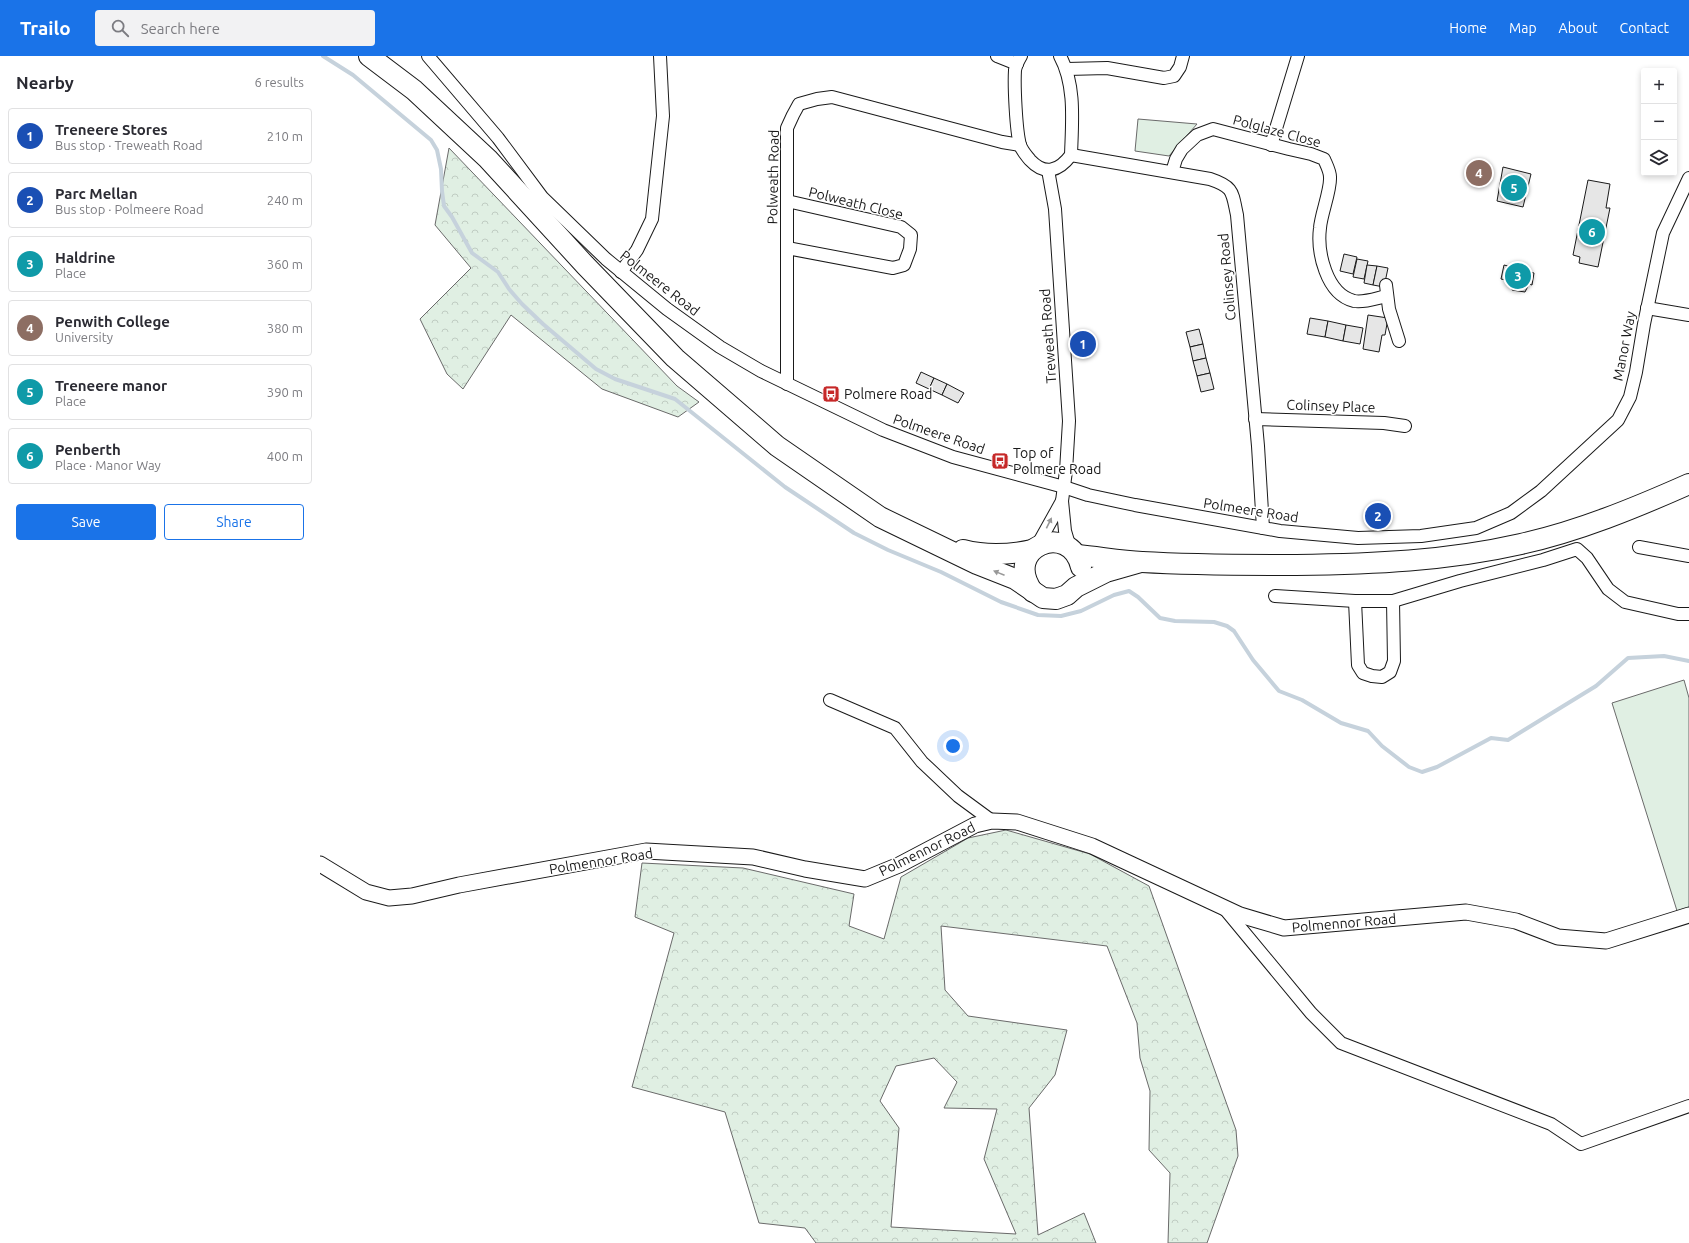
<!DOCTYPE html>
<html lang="en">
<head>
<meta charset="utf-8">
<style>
  :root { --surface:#fff; --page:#f2f2f3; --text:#2b2b33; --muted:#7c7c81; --line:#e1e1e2; --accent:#1a73e8 }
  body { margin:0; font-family:Ubuntu,sans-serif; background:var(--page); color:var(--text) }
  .controls { position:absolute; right:12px; top:12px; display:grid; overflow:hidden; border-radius:4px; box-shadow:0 2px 6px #0003 }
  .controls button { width:36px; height:36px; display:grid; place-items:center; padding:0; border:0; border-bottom:1px solid var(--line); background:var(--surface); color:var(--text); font:20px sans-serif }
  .you { position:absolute; left:633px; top:690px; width:14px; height:14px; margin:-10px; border:3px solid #fff; border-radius:50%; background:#1a73e8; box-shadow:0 0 0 6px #1a73e833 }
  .badge { display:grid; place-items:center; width:26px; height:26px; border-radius:50%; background:var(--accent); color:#fff; font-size:13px; font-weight:700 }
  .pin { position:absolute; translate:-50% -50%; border:2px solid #fff; box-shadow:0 1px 4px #0006 }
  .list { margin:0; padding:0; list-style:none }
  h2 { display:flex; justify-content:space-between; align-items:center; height:52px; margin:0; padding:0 16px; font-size:17px }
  h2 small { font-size:13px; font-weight:400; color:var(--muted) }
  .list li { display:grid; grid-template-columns:26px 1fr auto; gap:12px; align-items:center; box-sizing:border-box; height:56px; margin:0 8px 8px; padding:0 8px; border:1px solid var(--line); border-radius:4px }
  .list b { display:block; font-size:15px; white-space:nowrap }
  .list p { margin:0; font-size:13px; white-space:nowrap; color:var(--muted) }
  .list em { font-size:13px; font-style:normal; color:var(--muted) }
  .actions { display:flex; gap:8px; padding:12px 16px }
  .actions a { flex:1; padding:9px 0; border:1px solid var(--accent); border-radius:4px; text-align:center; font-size:14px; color:var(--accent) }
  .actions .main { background:var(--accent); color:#fff }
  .icon { flex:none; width:22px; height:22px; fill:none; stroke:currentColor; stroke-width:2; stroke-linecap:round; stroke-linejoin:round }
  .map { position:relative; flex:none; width:1369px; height:1187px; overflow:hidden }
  header { display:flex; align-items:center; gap:24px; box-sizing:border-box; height:56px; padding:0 20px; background:var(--accent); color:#fff }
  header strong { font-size:19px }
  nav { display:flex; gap:22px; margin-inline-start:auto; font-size:14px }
  .search { width:280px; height:36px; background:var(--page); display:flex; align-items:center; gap:10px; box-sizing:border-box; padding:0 14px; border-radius:4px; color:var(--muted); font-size:15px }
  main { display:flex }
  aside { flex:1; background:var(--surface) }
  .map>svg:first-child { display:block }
  .forest { fill:url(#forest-crowns); stroke:#6a6a6a; fill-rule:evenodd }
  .green { fill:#e0efe3; stroke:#6a6a6a }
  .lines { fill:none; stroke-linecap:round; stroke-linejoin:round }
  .stream { stroke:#c6d2dc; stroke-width:4 }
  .building { fill:#e6e6e6; stroke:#1a1a1a }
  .minor-casing { stroke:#1a1a1a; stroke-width:14 }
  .tertiary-casing { stroke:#1a1a1a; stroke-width:17 }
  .trunk-casing { stroke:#1a1a1a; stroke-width:22 }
  .minor { stroke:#fff; stroke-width:12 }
  .tertiary { stroke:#fff; stroke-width:15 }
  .trunk { stroke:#fff; stroke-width:20 }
  .oneway { fill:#989898 }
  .labels { text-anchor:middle; stroke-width:3; stroke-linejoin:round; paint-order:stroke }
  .street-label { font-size:14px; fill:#1a1a1a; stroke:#fff }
  .poi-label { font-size:14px; fill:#1a1a1a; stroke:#fff; text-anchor:start }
</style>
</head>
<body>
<header>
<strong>Trailo</strong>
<div class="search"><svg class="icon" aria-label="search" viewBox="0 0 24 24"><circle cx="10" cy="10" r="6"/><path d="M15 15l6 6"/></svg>Search here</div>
<nav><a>Home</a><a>Map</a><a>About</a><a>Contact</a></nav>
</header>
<main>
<aside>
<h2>Nearby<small>6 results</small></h2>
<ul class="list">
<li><span class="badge" style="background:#1a4fb4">1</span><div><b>Treneere Stores</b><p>Bus stop · Treweath Road</p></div><em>210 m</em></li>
<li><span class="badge" style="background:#1a4fb4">2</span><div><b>Parc Mellan</b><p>Bus stop · Polmeere Road</p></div><em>240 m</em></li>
<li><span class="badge" style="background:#0f9aa8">3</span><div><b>Haldrine</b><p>Place</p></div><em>360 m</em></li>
<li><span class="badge" style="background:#8d6e63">4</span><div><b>Penwith College</b><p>University</p></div><em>380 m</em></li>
<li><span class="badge" style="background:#0f9aa8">5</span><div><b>Treneere manor</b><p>Place</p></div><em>390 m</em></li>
<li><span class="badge" style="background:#0f9aa8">6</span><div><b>Penberth</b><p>Place · Manor Way</p></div><em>400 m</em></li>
</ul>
<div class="actions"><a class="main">Save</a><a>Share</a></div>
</aside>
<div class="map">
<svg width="1369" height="1187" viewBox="0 0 1369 1187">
  <defs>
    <pattern id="forest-crowns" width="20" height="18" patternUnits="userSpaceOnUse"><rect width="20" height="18" fill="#e0efe3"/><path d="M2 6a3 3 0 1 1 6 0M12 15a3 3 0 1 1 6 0" fill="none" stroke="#c0ccc2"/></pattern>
  </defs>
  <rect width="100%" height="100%" fill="#fff"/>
  <g class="forest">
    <polygon points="129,92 357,330 379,346 358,361 282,333 191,259 143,333 127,318 100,263 151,212 115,169"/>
    <path d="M686,774L770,798L829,830L916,1074L918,1100L887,1187H848L850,1117L829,1094L830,1035L820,1002L817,967L787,890L621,870L625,934L648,960L747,974L735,1019L709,1052L718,1179L764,1157L776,1187H496L485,1172L439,1167L405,1056L312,1031L354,877L315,861L322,807L423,812L534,838L529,870L564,883L581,821L648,782ZM614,1002L637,1026L624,1052L677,1053L664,1103L696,1178L571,1171L579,1072L560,1045L576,1010Z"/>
  </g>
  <g class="green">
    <polygon points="818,63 877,68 849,100 815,95"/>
    <polygon points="1364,624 1369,642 1369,854 1358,858 1292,647"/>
  </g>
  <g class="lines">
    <polyline class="stream" points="3,0 33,19 111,84 117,94 121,113 122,135 124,150 132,161 152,197 178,216 189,233 202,248 223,268 276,313 295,323 355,343 465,431 534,477 568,494 621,516 681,546 718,559 741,560 761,555 794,539 809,535 818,541 840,562 855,565 894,566 907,570 914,575 933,604 959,635 982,644 1021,667 1048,675 1062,690 1089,711 1102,716 1117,711 1171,682 1188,684 1276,630 1308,602 1344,600 1369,605"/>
  </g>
  <g class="building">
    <polygon points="1183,111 1211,118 1203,151 1177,145"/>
    <polygon points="1268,124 1290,128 1286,152 1290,152 1278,211 1259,207 1260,201 1253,199"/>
    <polygon points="1024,198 1037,201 1033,218 1020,215"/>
    <polygon points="1037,203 1048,205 1044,223 1033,221"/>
    <polygon points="1047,209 1057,210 1053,229 1044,227"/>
    <polygon points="1184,209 1214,217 1212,229 1209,228 1205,236 1192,234 1195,226 1181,223"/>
    <polygon points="1057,210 1068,212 1064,231 1053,229"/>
    <polygon points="1048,259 1068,262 1065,279 1062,279 1059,296 1043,293"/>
    <polygon points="990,262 1008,265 1005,281 987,278"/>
    <polygon points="1008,265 1026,269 1023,285 1005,281"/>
    <polygon points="1026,269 1043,272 1040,288 1023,285"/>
    <polygon points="879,273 883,288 870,291 866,276"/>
    <polygon points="883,288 886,302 873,305 870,291"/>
    <polygon points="886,302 890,317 877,320 873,305"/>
    <polygon points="601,316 614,322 609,333 596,327"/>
    <polygon points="890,317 894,333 881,336 877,320"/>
    <polygon points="614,322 627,328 622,339 609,333"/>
    <polygon points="627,328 644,337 638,347 622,339"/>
  </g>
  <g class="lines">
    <g class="minor-casing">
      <g id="minor">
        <polyline points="108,0 178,82 222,141 286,203 347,253 400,291 441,315 563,374 633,401 744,431 768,439 815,449 960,475 1038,482 1101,480 1156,472 1191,457 1221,435 1298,364 1310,341 1316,316 1324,268 1343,177 1369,122"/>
        <polyline points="677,0 697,8"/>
        <path d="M701,0C698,5 696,9 695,14C694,30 696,74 700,89C702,95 706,99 710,104C725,120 739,115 751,99C752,67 756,29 740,0"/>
        <polyline points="747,13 787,12 844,22 854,20 860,11 863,0"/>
        <polyline points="951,89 978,0"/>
        <path d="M751,99L890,123C914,131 912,136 917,159L938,390L943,472"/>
        <polyline points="728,114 735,153 749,365 746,415 742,445 745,475 750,492"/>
        <path d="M852,116L856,103L862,93L877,79L893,73L969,93L991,98L1004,103C1006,108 1010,115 1010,121C1011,134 1001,158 1000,172C997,196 1006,238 1034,245C1044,247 1057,242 1067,240"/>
        <polyline points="467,145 581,171 591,179 590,193 584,209 573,212 467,192"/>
        <polyline points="301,216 317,194 332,163 343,60 340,0"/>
        <polyline points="1066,229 1069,253 1079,285"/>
        <polyline points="1327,252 1369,259"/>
        <polyline points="467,328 467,72 473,59 479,48 497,43 512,41 682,86 700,89"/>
        <polyline points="935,363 1064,367 1085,370"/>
        <polyline points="717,490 742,445"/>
        <polyline points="1319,491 1369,500"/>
        <polyline points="955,540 1035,545 1073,545 1140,525 1223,504 1257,493 1267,502 1288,533 1305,546 1358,558 1369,558"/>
        <polyline points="1035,545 1038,609 1043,617 1052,620 1062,621 1070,616 1074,605 1073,545"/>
        <polyline points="510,644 575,672 602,706 638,740 672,765"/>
        <polyline points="904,852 991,957 1021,987 1231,1068 1261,1088 1369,1050"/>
      </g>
    </g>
    <g class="tertiary-casing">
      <polyline id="tertiary" points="0,808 46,836 69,842 92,840 139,829 326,795 433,801 485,813 545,823 579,809 655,769 672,765 697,766 772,790 920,859 964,872 1146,856 1196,865 1238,881 1286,885 1369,859"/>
    </g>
    <g class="trunk-casing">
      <g id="trunk">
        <polyline points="49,0 94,34 168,103 265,209 355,302 457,390 560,461 657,508 695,523 723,542 736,543 747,539 756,531 786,516 821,506"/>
        <path d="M643,494C666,500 689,499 712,494"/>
        <path d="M757,499C779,501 801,505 822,506C874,509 925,509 976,509C1053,508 1126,505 1201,488C1259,475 1315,452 1369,428"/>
        <path d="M713,536C681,491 750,464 761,511"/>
      </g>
    </g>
    <use href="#minor" class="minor"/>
    <use href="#tertiary" class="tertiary"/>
    <use href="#trunk" class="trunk"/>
  </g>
  <defs><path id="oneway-solid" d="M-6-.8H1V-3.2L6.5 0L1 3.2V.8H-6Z"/></defs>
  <g class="oneway">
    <use href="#oneway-solid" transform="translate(729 467) rotate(-64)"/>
    <use href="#oneway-solid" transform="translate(679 517) rotate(-158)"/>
  </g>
  <defs>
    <g id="bus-square" transform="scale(0.9)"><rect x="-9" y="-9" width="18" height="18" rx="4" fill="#c62828" stroke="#fff"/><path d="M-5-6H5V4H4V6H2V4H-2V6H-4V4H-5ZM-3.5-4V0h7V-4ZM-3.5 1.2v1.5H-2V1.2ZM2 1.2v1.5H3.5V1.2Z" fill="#fff"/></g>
  </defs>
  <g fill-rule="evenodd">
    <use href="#bus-square" x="511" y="338"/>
    <use href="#bus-square" x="680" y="405"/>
  </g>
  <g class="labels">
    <g class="street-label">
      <text transform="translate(957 75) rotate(15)" y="5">Polglaze Close</text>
      <text transform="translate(453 121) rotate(-89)" y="5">Polweath Road</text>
      <text transform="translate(536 147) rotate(14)" y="5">Polweath Close</text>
      <text transform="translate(907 221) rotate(-95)" y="5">Colinsey Road</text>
      <text transform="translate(340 227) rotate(38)" y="5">Polmeere Road</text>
      <text transform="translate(728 280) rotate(-94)" y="5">Treweath Road</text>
      <text transform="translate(1304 290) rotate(-79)" y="5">Manor Way</text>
      <text transform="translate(1011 350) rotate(2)" y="5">Colinsey Place</text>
      <text transform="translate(619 378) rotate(19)" y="5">Polmeere Road</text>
      <text transform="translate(931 454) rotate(9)" y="5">Polmeere Road</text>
      <text transform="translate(607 793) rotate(-26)" y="5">Polmennor Road</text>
      <text transform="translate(281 805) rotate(-9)" y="5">Polmennor Road</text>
      <text transform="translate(1024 867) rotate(-5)" y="5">Polmennor Road</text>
    </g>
    <g class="poi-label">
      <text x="524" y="343">Polmere Road</text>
      <text x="693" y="402">Top of<tspan x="693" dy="16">Polmere Road</tspan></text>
    </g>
  </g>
</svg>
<div class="controls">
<button>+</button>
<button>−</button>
<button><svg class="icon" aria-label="layers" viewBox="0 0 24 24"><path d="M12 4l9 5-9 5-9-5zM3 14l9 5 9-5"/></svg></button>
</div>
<div class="you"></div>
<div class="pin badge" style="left:763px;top:288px;background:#1a4fb4">1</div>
<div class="pin badge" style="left:1058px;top:460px;background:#1a4fb4">2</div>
<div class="pin badge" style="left:1198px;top:220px;background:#0f9aa8">3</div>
<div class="pin badge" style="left:1159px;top:117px;background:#8d6e63">4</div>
<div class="pin badge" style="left:1194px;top:132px;background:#0f9aa8">5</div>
<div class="pin badge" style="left:1272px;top:176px;background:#0f9aa8">6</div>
</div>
</main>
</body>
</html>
